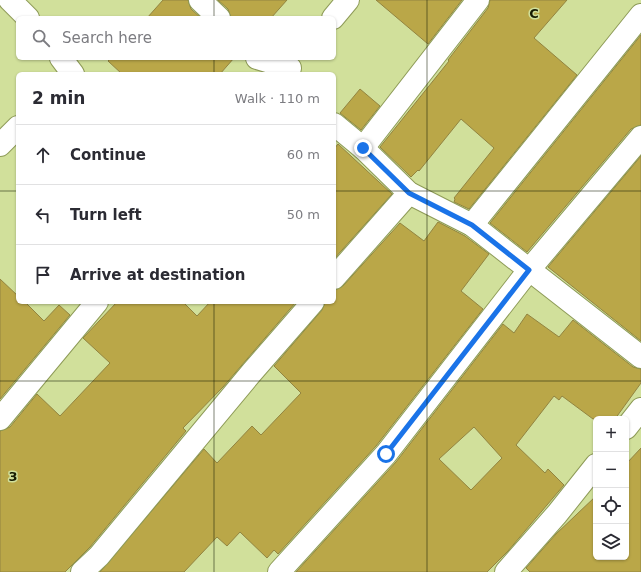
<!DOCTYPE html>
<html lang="en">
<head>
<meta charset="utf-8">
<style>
  :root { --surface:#fff; --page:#f2f2f3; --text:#2b2b33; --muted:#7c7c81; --line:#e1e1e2 }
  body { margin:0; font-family:"DejaVu Sans",sans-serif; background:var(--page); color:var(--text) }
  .controls { position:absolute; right:12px; bottom:12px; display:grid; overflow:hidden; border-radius:6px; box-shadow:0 1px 3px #0004 }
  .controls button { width:36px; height:36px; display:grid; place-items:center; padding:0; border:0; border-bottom:1px solid var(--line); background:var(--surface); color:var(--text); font:20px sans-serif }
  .stop { position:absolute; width:12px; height:12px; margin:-9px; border:3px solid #1a73e8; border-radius:50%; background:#fff }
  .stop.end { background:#1a73e8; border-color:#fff; box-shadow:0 1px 4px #0008 }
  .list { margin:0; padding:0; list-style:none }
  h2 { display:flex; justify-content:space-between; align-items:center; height:52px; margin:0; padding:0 16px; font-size:17px }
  h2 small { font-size:13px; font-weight:400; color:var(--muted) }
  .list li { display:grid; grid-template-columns:26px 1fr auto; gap:12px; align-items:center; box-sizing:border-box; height:60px; padding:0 16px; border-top:1px solid var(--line) }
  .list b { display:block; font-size:15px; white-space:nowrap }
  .list em { font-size:13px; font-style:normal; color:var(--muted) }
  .icon { flex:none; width:22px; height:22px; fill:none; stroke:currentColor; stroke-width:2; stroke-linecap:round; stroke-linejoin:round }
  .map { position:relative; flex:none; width:641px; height:572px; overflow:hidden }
  .search { position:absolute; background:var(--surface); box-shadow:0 1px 3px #0004; left:16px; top:16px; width:320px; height:44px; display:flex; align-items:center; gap:10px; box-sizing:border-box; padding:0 14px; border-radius:6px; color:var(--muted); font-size:15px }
  .panel { position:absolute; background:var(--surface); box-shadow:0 1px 3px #0004; left:16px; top:72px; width:320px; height:232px; border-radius:6px }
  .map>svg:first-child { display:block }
  .building { fill:#baa748; stroke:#928440; fill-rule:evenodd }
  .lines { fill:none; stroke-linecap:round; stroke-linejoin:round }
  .minor-casing { stroke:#8e9b58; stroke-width:24 }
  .minor { stroke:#fff; stroke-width:22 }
  .route { stroke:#1a73e8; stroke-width:5 }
  .grid { fill:none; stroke:#181d03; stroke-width:1; stroke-opacity:0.55 }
  .grid-label { font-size:13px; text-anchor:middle; font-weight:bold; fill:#181d03; stroke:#d1e09b; stroke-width:3; stroke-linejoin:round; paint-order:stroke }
</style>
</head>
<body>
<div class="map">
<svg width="641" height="572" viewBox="0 0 641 572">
  <rect width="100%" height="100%" fill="#d1e09b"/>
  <g class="building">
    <polygon points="163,0 188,0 191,9 201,18 147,18"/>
    <polygon points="218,0 287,0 271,18 231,18 228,9"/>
    <polygon points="376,0 462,0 428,44"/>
    <polygon points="490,0 567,0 534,38 577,75 469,209 454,202 455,199 454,198 494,148 461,119 419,171 418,170 411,177 380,147 449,61 448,60 488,8"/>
    <polygon points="641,35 641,125 631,129 527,252 490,223"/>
    <polygon points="111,58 234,58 220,74 122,74 108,61"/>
    <polygon points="360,89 380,106 361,130 340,113"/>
    <polygon points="338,144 392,194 334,259 334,149"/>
    <polygon points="641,156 641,341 548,267"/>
    <polygon points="438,222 465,236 489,254 461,291 483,309 376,446 278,554 274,550 267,558 240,532 227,546 217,537 184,572 100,572 204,449 217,463 252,426 261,435 301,393 274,366 322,310 325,302 334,302 334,290 343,286 400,223 424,241"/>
    <polygon points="0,279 18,296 18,302 25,302 44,321 59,305 70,315 0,399"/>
    <polygon points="117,302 183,302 197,316 210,302 296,302 223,387 183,428 186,431 90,547 65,572 0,572 0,431 10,427 37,394 60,416 110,363 83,338"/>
    <path d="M527,314L559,337L573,320L633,367L641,369V383L615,419H593L562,396L559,400L554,396L516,445L545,473L548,469L564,485L508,551L487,572H296L396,462L503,324L514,333ZM474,427L502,458L471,490L439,459Z"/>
    <polygon points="641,448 641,572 530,572 526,568 556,534 596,496 596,557 626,557 626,464"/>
  </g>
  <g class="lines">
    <g class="minor-casing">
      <g id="minor">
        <polyline points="10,0 28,18"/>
        <polyline points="200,0 219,18"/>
        <polyline points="333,18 348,0"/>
        <polyline points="61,58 73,74"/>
        <polyline points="257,58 290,68"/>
        <polyline points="334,124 363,148 409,193 472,225 641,357"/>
        <polyline points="0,145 18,127"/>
        <polyline points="363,148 478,0"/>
        <polyline points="472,225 641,15"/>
        <polyline points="334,278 409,193"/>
        <polyline points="0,419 97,302"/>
        <polyline points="626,428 641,409"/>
        <polyline points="82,572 99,556 252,372 313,302"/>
        <polyline points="279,572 386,454 529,270 641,137"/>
        <polyline points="506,572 557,514 596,465"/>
      </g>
    </g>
    <use href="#minor" class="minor"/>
  </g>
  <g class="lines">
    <polyline class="route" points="363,148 409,193 472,225 529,270 386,454"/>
  </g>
  <path class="grid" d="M214,0V18M427,0V572M214,58V74M0,191H18M334,191H641M214,302V572M0,381H641"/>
  <g class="grid-label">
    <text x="534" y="18">C</text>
    <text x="13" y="481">3</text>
  </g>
</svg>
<div class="controls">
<button>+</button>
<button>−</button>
<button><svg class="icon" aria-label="locate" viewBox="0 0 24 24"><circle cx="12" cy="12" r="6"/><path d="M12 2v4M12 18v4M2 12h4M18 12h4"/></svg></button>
<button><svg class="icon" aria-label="layers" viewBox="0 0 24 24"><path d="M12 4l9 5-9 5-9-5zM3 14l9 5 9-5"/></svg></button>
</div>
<div class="stop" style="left:386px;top:454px"></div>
<div class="stop end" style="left:363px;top:148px"></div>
<div class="search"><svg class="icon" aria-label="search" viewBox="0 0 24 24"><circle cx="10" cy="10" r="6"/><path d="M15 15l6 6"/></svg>Search here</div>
<section class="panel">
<h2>2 min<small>Walk · 110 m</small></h2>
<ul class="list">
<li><svg class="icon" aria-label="ahead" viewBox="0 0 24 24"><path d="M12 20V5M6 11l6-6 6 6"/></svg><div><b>Continue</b></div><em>60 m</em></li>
<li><svg class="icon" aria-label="left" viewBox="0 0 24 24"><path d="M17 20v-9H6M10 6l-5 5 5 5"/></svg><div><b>Turn left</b></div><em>50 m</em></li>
<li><svg class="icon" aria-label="arrive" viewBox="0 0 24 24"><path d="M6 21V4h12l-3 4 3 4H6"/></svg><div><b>Arrive at destination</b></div></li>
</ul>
</section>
</div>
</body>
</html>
